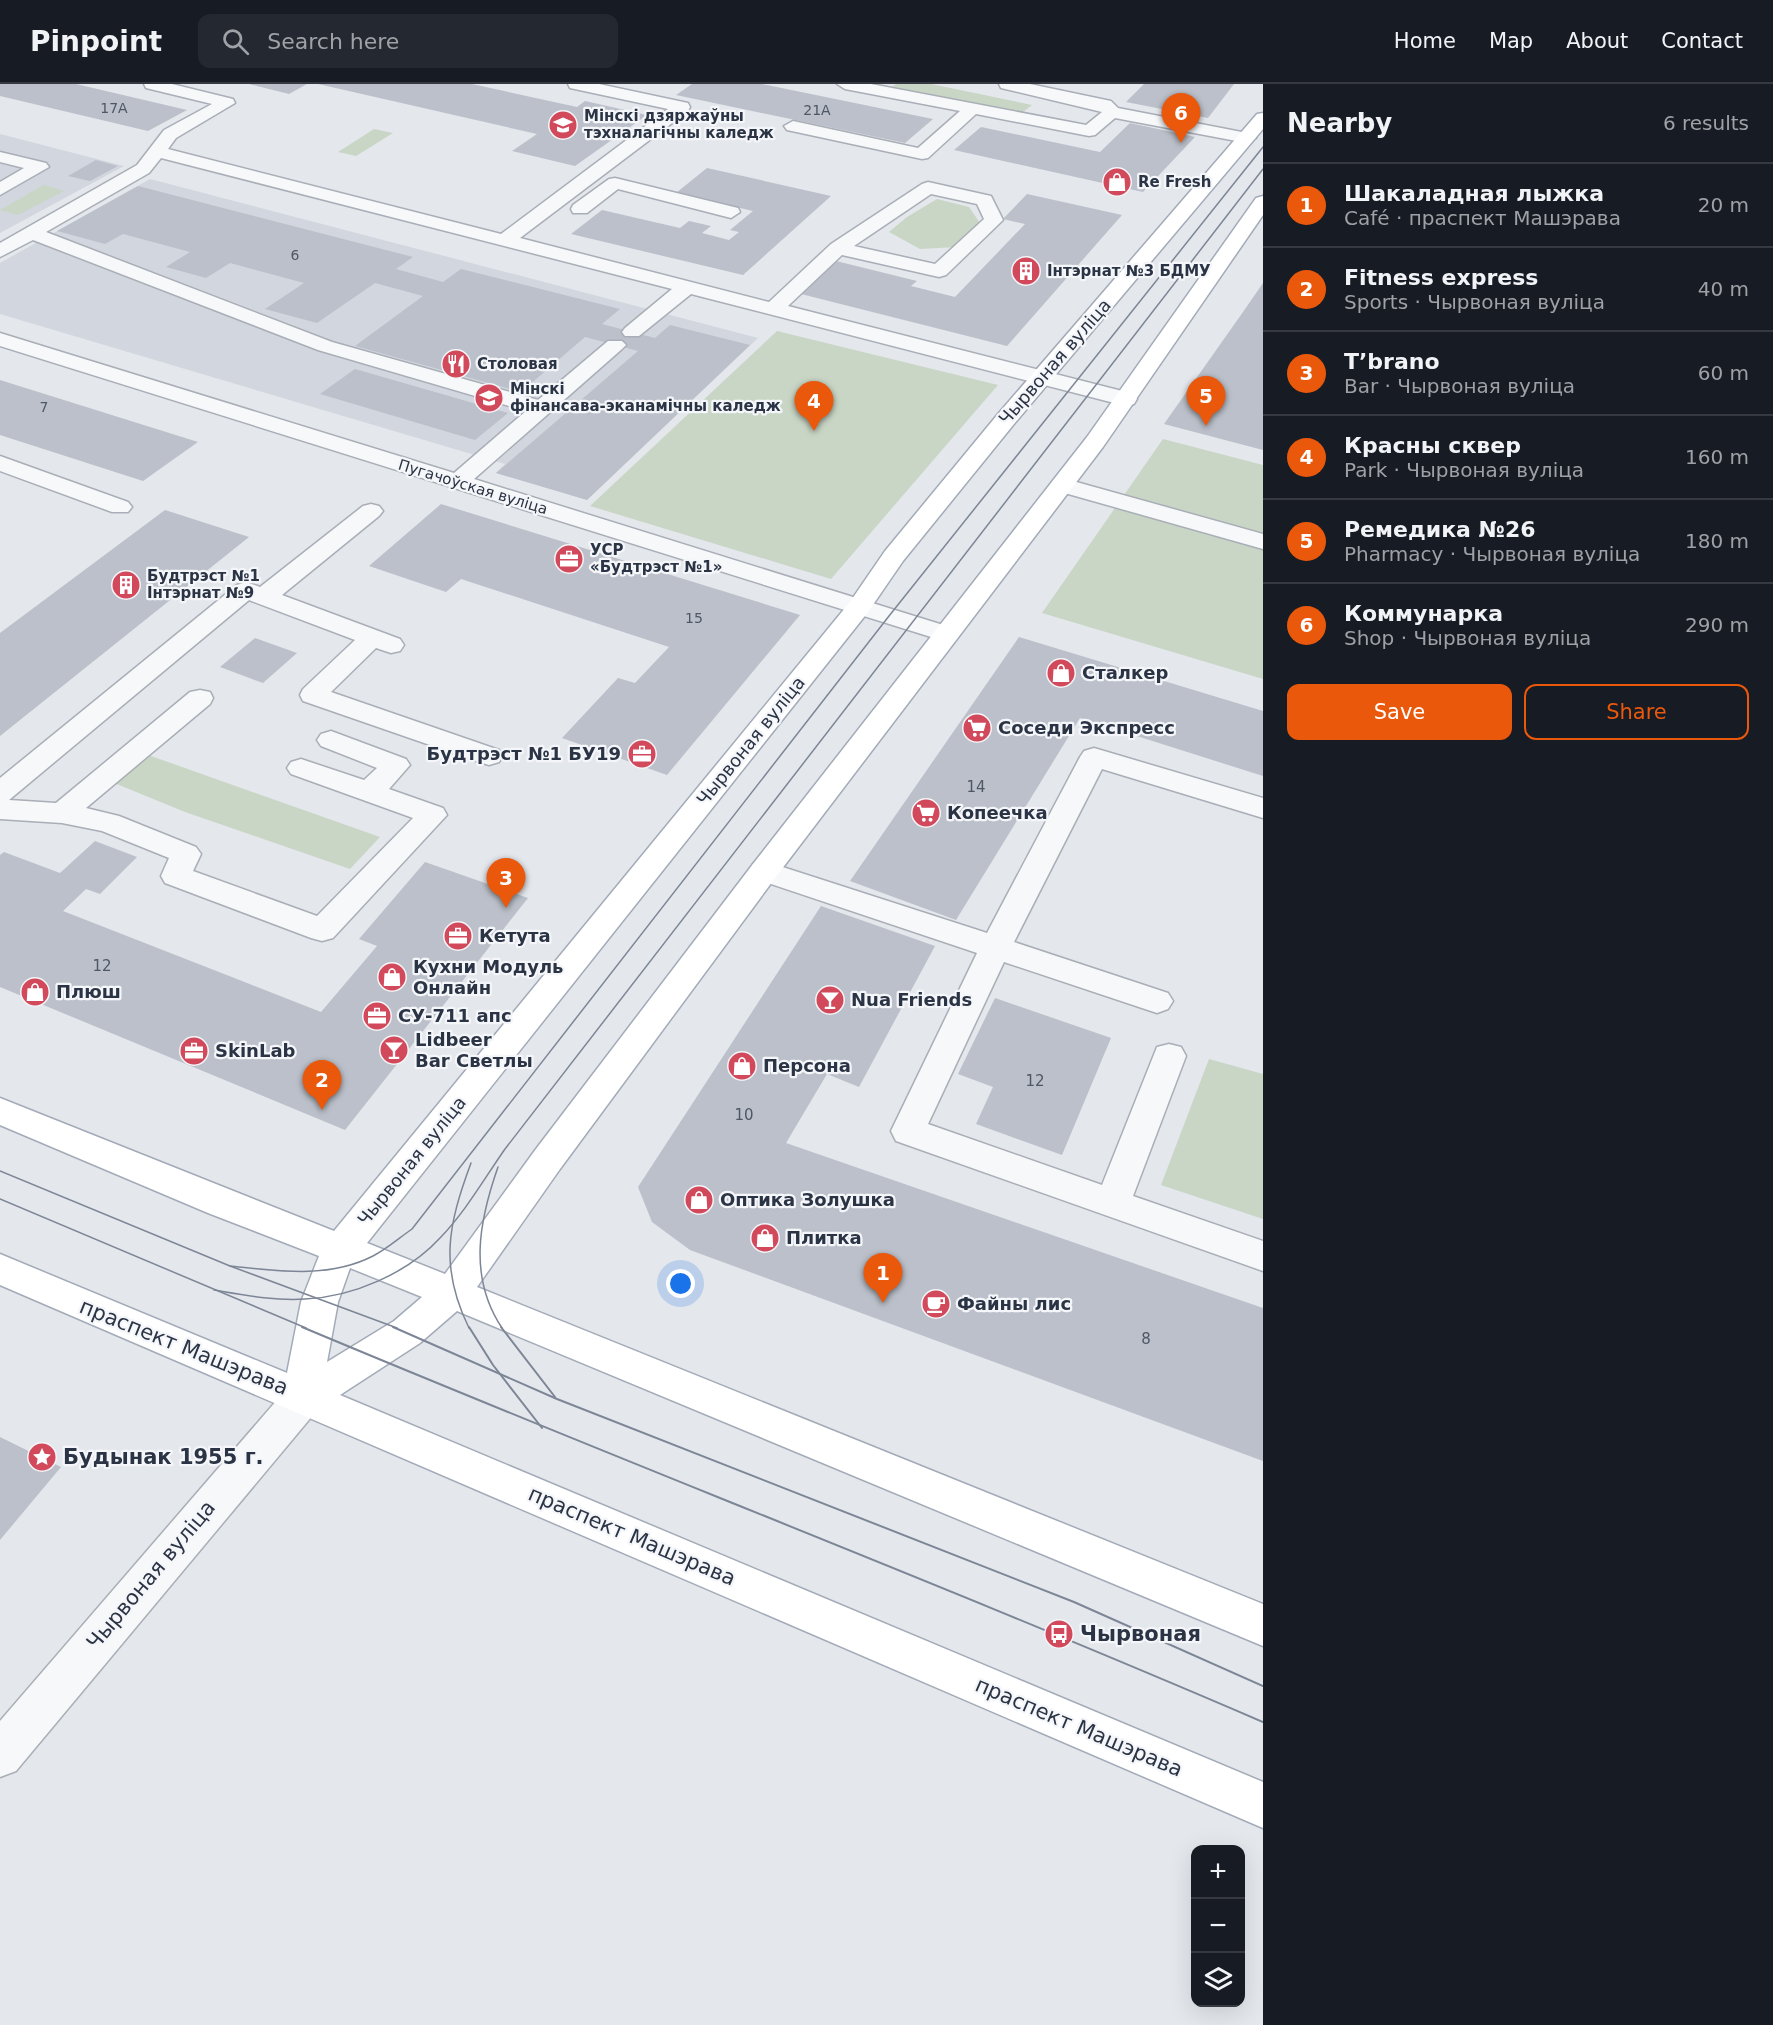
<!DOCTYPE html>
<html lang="en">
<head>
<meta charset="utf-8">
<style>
  :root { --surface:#171b24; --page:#242831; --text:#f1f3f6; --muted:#9ea1a6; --line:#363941; --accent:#ea580c }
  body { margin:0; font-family:"DejaVu Sans",sans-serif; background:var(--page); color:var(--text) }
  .controls { position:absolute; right:18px; bottom:18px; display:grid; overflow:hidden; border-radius:12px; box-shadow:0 6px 24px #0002 }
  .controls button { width:54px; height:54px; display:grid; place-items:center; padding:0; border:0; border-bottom:2px solid var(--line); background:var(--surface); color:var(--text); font:30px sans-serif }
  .you { position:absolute; left:681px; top:1200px; width:21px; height:21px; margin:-15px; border:4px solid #fff; border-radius:50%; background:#1a73e8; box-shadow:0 0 0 9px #1a73e833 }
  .badge { display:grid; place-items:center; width:39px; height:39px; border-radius:50%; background:var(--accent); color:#fff; font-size:20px; font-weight:700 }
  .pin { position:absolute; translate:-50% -50px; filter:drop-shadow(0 2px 3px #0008) }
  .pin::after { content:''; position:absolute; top:32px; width:21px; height:18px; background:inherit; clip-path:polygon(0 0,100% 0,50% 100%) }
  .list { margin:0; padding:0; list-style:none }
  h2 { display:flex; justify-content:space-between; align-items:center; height:78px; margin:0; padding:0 24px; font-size:26px }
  h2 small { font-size:20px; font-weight:400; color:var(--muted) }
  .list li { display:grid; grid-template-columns:39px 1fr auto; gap:18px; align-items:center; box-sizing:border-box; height:84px; padding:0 24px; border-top:2px solid var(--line) }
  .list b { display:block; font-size:22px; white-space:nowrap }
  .list p { margin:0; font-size:20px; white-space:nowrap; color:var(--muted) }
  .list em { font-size:20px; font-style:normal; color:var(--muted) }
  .actions { display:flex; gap:12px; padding:18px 24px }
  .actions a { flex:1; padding:14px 0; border:2px solid var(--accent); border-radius:12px; text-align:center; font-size:21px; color:var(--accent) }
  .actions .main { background:var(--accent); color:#fff }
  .icon { flex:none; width:33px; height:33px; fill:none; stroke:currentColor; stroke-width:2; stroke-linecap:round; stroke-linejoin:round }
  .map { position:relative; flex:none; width:1263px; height:1941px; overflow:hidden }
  header { display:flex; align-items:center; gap:36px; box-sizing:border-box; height:84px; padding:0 30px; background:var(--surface); border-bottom:2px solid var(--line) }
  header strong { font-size:28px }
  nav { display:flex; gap:33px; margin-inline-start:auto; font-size:21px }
  .search { width:420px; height:54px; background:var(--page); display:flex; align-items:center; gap:15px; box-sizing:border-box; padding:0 21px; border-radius:12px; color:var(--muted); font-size:22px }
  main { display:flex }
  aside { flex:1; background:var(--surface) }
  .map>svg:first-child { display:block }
  .built { fill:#d2d6de }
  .green { fill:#c9d6c5 }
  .building { fill:#bbc0ca }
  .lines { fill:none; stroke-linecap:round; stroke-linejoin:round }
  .minor-casing { stroke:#a9aeb7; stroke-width:3 }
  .major-casing { stroke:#a3abb8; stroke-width:3 }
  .minor { fill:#f7f8fa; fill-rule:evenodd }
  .major { fill:#fff; fill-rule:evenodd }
  .tram-far1 { stroke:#7d8696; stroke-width:1.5 }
  .tram { stroke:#7d8696; stroke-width:2 }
  .labels { text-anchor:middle; stroke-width:4.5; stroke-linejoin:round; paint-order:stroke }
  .far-number-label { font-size:14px; fill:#4f5766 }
  .far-poi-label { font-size:15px; font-weight:bold; fill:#2b3445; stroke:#f4f6f9; text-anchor:start }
  .far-street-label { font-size:15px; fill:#2b3445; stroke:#f4f6f9 }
  .number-label { font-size:15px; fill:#4f5766 }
  .street-label { font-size:18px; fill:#2b3445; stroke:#f4f6f9 }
  .poi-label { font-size:18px; font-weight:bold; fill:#2b3445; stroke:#f4f6f9; text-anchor:start }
  .near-street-label { font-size:21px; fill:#2b3445; stroke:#f4f6f9 }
  .near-poi-label { font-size:21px; font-weight:bold; fill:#2b3445; stroke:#f4f6f9; text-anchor:start }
</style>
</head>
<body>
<header>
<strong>Pinpoint</strong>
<div class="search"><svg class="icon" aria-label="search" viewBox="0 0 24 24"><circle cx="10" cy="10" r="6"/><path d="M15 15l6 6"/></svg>Search here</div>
<nav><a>Home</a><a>Map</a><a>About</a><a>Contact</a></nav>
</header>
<main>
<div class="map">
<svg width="1263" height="1941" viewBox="0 0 1263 1941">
  <rect width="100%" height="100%" fill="#e4e7ec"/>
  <g class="built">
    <polygon points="0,50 124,82 0,149"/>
    <polygon points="150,95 758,254 587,416 496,389 505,380 0,230 0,179"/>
  </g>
  <g class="green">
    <polygon points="896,0 931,0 1032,21 1022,29 892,3"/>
    <polygon points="374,45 393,49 356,72 338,68"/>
    <polygon points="44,101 64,107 18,131 0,126"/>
    <polygon points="937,115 969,123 980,139 957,163 920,165 889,148 907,133"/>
    <polygon points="777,247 998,301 831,495 590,422"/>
    <polygon points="1163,355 1263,381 1263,595 1042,529"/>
    <polygon points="134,666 380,753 350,785 185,728 102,694"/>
    <polygon points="1209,975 1263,990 1263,1135 1161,1101"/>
  </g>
  <g class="building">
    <polygon points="0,0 76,0 187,26 148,47 0,12"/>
    <polygon points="249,0 307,0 289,10"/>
    <polygon points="318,0 472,0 577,23 585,17 647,31 575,82 512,67 537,50"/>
    <polygon points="692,0 762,0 933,35 905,59 676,11"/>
    <polygon points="1144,0 1234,0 1208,34 1126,18"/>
    <polygon points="1130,39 1195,53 1143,108 954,66 981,43 1100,68"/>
    <polygon points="96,76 118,82 90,97 68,92"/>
    <polygon points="707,84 831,112 743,191 571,150 602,126 680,144 689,137 711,142 702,149 729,156 739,148 730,146 753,127 676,109"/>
    <polygon points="138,102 413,173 396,185 443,198 461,185 620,225 602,240 655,254 670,241 750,261 587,416 496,389 638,267 585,253 521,308 355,262 423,212 375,199 317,239 265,225 304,199 230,179 206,194 166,183 190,168 123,150 105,160 57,147"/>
    <polygon points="1027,110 1122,131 1007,262 801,210 836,177 917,197 911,202 955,213 1025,140 1003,135"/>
    <polygon points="1263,199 1263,366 1164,340 1243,228"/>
    <polygon points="355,285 508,329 475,356 320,310"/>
    <polygon points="0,296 198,358 143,397 0,351"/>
    <polygon points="441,420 800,531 667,691 562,654 618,594 635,599 669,563 461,495 446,508 369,482"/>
    <polygon points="165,426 249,453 0,652 0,549"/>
    <polygon points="1019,553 1263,627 1263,692 1080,634 956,836 850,797"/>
    <polygon points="255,554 297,569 263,599 220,583"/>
    <polygon points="95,757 137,773 100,810 86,805 63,827 321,928 377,862 359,855 425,778 528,814 345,1046 0,903 0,771 4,768 60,789"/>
    <polygon points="821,822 935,862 859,1003 827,990 786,1059 1263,1224 1263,1377 690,1166 652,1138 638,1103"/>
    <polygon points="995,914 1111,954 1062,1071 976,1040 993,1003 958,990"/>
    <polygon points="0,1353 61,1383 0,1456"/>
  </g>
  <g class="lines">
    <g class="minor-casing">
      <g id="minor">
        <path d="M144,0H172L233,15L235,19L176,54L168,65L501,150L668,25L570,4L568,0H599L688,19L690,23L688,27L520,154L769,218L831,160L922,100L928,98L991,112L1003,136L946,191L939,193L842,171L788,222L1134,310L1137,315L1134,320L1126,322L691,210L639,252H625L622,248L625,244L672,205L161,74L149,89L46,148L332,258L538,316L608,257H622L626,261L622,265L474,395L956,545L960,550L956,555L947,558L0,262V249L454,389L526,327L318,266L33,156L0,173V159L137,81L164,46L212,20L146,4ZM931,110L977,120L984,135L935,180L854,162Z"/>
        <polygon points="837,0 871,0 1086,41 1102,28 1001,4 999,0 1030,0 1111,17 1118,24 1247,49 1256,54 1247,59 1115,34 1095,51 1089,52 976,30 928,74 922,75 787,46 784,42 793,37 918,64 960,27 845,5"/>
        <polygon points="0,68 46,79 49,83 0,111 0,98 24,84 0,78"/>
        <polygon points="615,94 738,124 740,128 731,134 618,105 587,129 573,129 571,125 573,121 609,95"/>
        <polygon points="0,372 128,418 132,423 128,428 112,428 0,387"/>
        <polygon points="1062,394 1263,450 1263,465 1054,406 1050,401 1054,396"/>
        <polygon points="371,420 379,422 383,427 379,432 282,511 400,555 404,561 400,567 391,569 376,564 331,608 499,666 503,672 499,678 489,681 479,678 303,617 300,611 303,605 355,556 249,516 9,716 56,719 190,608 200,606 210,608 213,614 210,620 86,724 119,732 196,763 201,770 193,787 317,832 413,734 291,690 287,684 291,678 301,675 364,696 377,684 321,662 317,656 321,650 331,647 406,675 410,681 389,705 443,724 447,731 333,854 322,857 311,854 165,799 161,792 169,774 102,747 62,739 0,735 0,694 237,501 246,498 260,503 363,422"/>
        <polygon points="1094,664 1263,714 1263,734 1102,685 1014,858 1168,909 1173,917 1168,925 1157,929 1004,878 928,1040 1102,1101 1157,963 1169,960 1181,963 1186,972 1133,1112 1263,1157 1263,1187 896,1057 891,1047 977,869 753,794 749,787 753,780 764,777 987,849 1080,673 1084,667"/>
        <polygon points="304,1296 318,1301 323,1313 318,1325 16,1687 0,1693 0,1637 290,1301"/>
      </g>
    </g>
    <g class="major-casing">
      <path id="major" d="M1263,29V45L1014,340L903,477L868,528L367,1159L445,1190L536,1065L753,780L1087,353L1256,114L1263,112V131L1103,363L775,794L560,1085L477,1203L1263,1520V1562L457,1227L420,1259L340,1311L1263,1698V1744L0,1201V1170L287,1289L301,1218L319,1172L208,1129L0,1041V1014L334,1147L850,518L885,467L998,330L1257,30ZM350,1184L422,1213L394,1237L327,1278L338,1218Z"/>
    </g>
    <use href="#minor" class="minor"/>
    <use href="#major" class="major"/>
    <g class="tram-far1">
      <path d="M498,1083C479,1137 468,1193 502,1244"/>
      <polyline points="0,1087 230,1182 397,1244"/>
      <polyline points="0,1115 306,1244"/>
      <path d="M230,1182C278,1187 328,1195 373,1172C387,1165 399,1154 412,1145L889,532L1263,63"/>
      <path d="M214,1206C244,1211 275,1217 305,1215C353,1213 408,1189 440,1154C466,1127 484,1095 505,1065L1263,85"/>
      <path d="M469,1244C439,1183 448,1141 471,1079"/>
    </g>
    <g class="tram">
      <path d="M302,1243C621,1377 945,1501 1263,1638"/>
      <polyline points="393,1243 557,1315 1074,1518 1263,1602"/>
      <polyline points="469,1243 493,1281 542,1344"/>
      <polyline points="501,1243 555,1313"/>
    </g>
  </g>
  <defs>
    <g id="university-disc" transform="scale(1.5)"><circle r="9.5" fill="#d1495b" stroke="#f4f6f9"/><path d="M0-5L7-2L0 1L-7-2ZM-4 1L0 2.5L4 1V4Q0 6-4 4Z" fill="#fff"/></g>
    <g id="shop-disc" transform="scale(1.5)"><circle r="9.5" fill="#d1495b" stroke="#f4f6f9"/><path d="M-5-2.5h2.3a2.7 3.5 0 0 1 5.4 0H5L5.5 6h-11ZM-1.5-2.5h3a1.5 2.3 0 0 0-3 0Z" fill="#fff"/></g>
    <g id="building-disc" transform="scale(1.5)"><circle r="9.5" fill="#d1495b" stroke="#f4f6f9"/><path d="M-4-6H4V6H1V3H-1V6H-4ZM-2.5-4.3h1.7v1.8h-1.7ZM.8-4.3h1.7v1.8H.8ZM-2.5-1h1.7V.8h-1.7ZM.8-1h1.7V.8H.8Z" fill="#fff"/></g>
    <g id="restaurant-disc" transform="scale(1.5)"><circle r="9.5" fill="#d1495b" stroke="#f4f6f9"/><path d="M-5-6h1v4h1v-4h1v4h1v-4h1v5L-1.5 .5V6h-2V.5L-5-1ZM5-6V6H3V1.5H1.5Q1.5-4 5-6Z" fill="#fff"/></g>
    <g id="office-disc" transform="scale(1.5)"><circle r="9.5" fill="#d1495b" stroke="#f4f6f9"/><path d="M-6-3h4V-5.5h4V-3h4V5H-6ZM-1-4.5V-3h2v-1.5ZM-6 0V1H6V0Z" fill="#fff"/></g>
    <g id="supermarket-disc" transform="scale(1.5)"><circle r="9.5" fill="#d1495b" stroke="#f4f6f9"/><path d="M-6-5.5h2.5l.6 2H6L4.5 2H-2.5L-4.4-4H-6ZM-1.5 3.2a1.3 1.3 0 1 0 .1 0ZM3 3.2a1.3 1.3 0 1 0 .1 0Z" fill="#fff"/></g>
    <g id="bar-disc" transform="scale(1.5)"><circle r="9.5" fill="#d1495b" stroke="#f4f6f9"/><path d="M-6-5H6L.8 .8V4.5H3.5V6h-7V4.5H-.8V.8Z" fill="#fff"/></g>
    <g id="cafe-disc" transform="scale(1.5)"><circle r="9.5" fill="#d1495b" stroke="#f4f6f9"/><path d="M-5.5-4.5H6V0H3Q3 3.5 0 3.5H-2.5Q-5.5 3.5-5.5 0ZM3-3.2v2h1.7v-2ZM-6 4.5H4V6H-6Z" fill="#fff"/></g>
    <g id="sight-disc" transform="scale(1.5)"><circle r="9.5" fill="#d1495b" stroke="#f4f6f9"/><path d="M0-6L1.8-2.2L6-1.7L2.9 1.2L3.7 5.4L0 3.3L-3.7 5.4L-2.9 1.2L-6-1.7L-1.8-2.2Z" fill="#fff"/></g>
    <g id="bus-disc" transform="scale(1.5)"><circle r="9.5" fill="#d1495b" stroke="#f4f6f9"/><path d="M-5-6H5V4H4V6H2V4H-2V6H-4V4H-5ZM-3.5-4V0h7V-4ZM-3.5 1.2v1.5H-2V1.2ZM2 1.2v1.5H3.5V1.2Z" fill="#fff"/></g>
  </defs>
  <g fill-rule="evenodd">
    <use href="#university-disc" x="563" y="41"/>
    <use href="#shop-disc" x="1117" y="98"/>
    <use href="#building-disc" x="1026" y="187"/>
    <use href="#restaurant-disc" x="456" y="280"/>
    <use href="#university-disc" x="489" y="314"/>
    <use href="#office-disc" x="569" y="475"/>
    <use href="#building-disc" x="126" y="501"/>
    <use href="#shop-disc" x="1061" y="589"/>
    <use href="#supermarket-disc" x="977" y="644"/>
    <use href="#office-disc" x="642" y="670"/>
    <use href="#supermarket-disc" x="926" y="729"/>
    <use href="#office-disc" x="458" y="852"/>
    <use href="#shop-disc" x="392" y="893"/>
    <use href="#shop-disc" x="35" y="908"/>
    <use href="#bar-disc" x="830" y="916"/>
    <use href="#office-disc" x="377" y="932"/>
    <use href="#bar-disc" x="394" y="966"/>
    <use href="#office-disc" x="194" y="967"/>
    <use href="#shop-disc" x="742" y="982"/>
    <use href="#shop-disc" x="699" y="1116"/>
    <use href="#shop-disc" x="765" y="1154"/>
    <use href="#cafe-disc" x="936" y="1220"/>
    <use href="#sight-disc" x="42" y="1373"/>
    <use href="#bus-disc" x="1059" y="1550"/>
  </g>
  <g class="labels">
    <g class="far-number-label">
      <text x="114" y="29">17А</text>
      <text x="817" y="31">21А</text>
      <text x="295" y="176">6</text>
      <text x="44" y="328">7</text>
      <text x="694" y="539">15</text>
    </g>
    <g class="far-poi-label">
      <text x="584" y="37">Мінскі дзяржаўны<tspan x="584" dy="17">тэхналагічны каледж</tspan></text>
      <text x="1138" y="103">Re Fresh</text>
      <text x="1047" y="192">Інтэрнат №3 БДМУ</text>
      <text x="477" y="285">Столовая</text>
      <text x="510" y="310">Мінскі<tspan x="510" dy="17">фінансава-эканамічны каледж</tspan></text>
      <text x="590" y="471">УСР<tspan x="590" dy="17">«Будтрэст №1»</tspan></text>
      <text x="147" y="497">Будтрэст №1<tspan x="147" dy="17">Інтэрнат №9</tspan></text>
    </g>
    <g class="far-street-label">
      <text transform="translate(473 403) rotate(17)" y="5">Пугачоўская вуліца</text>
    </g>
    <g class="number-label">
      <text x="976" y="708">14</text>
      <text x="102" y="887">12</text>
      <text x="1035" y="1002">12</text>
      <text x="744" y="1036">10</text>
      <text x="1146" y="1260">8</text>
    </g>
    <g class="street-label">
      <text transform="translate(1055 278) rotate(-49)" y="6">Чырвоная вуліца</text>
      <text transform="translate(751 657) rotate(-51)" y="6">Чырвоная вуліца</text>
      <text transform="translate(412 1077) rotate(-51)" y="6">Чырвоная вуліца</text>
    </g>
    <g class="poi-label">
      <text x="1082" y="595">Сталкер</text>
      <text x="998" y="650">Соседи Экспресс</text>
      <text x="621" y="676" text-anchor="end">Будтрэст №1 БУ19</text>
      <text x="947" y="735">Копеечка</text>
      <text x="479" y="858">Кетута</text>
      <text x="413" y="889">Кухни Модуль<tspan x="413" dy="21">Онлайн</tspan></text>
      <text x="56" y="914">Плюш</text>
      <text x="851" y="922">Nua Friends</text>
      <text x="398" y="938">СУ-711 апс</text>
      <text x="415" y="962">Lidbeer<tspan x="415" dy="21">Bar Светлы</tspan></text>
      <text x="215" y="973">SkinLab</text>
      <text x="763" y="988">Персона</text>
      <text x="720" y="1122">Оптика Золушка</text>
      <text x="786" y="1160">Плитка</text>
      <text x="957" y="1226">Файны лис</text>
    </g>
    <g class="near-street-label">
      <text transform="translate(184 1263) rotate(22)" y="7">праспект Машэрава</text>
      <text transform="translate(632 1452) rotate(23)" y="7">праспект Машэрава</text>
      <text transform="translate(151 1491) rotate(-50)" y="7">Чырвоная вуліца</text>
      <text transform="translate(1079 1643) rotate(23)" y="7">праспект Машэрава</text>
    </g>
    <g class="near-poi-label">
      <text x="63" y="1380">Будынак 1955 г.</text>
      <text x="1080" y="1557">Чырвоная</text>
    </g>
  </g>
</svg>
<div class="controls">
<button>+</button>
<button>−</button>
<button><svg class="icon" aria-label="layers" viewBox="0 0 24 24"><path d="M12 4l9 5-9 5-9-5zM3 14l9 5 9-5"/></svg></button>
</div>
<div class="you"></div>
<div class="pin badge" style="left:883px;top:1219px">1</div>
<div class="pin badge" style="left:322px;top:1026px">2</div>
<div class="pin badge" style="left:506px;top:824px">3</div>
<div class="pin badge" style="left:814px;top:347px">4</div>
<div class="pin badge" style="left:1206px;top:342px">5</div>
<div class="pin badge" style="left:1181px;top:59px">6</div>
</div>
<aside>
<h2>Nearby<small>6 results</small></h2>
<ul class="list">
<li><span class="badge">1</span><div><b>Шакаладная лыжка</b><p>Café · праспект Машэрава</p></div><em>20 m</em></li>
<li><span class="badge">2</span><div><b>Fitness express</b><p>Sports · Чырвоная вуліца</p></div><em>40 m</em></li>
<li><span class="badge">3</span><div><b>T’brano</b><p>Bar · Чырвоная вуліца</p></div><em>60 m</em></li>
<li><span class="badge">4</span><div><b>Красны сквер</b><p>Park · Чырвоная вуліца</p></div><em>160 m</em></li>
<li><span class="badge">5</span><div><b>Ремедика №26</b><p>Pharmacy · Чырвоная вуліца</p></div><em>180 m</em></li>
<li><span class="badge">6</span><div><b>Коммунарка</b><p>Shop · Чырвоная вуліца</p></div><em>290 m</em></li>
</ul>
<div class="actions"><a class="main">Save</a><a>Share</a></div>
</aside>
</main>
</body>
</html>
